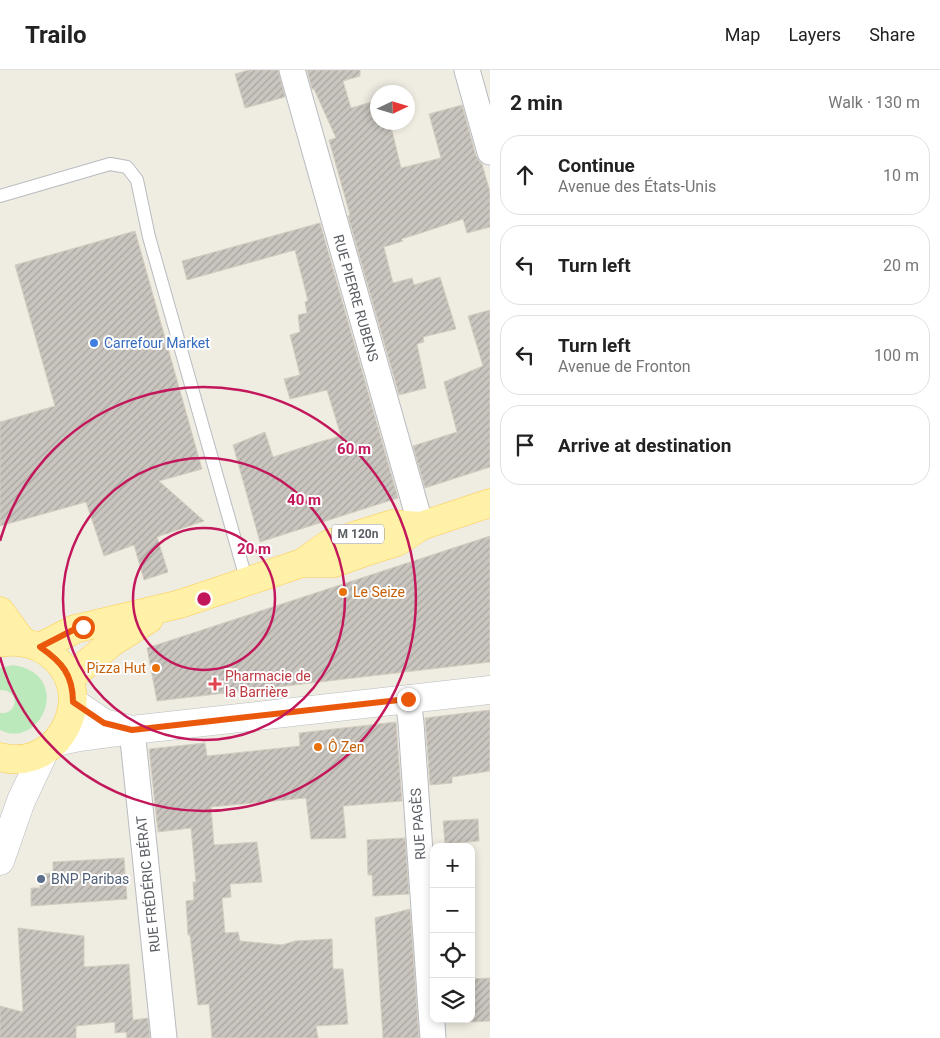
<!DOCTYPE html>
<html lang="en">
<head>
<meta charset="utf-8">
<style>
  :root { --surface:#fff; --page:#f2f2f2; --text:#222; --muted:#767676; --line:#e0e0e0 }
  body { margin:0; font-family:Roboto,sans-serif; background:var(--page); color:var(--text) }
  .controls { position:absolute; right:15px; bottom:15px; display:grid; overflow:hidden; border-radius:10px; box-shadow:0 2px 8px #0003 }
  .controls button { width:45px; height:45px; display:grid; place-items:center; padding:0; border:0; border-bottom:1px solid var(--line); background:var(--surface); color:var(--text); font:25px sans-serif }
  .compass { position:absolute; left:370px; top:15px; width:45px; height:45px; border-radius:50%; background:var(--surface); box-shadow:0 2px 8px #0003; rotate:86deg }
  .stop { position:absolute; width:15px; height:15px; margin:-11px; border:4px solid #ea580c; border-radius:50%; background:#fff }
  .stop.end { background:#ea580c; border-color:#fff; box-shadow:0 1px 5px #0008 }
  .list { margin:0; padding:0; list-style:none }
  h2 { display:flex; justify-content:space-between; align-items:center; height:65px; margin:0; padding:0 20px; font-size:21px }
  h2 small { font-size:16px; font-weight:400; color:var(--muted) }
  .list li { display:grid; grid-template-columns:32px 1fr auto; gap:15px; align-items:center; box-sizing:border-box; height:80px; margin:0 10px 10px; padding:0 10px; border:1px solid var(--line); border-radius:20px }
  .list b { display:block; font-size:19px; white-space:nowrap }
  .list p { margin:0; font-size:16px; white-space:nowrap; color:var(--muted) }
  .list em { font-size:16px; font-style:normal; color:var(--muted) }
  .icon { flex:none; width:28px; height:28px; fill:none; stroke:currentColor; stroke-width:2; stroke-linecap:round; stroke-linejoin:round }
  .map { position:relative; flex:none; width:490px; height:968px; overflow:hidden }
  header { display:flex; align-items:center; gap:30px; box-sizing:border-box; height:70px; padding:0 25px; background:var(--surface); border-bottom:1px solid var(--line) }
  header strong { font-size:24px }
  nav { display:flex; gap:28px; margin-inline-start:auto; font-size:18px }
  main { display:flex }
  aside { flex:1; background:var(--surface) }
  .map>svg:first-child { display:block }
  .grass { fill:#bce9bc }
  .building { fill:url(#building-hatch); stroke:#d4cec0 }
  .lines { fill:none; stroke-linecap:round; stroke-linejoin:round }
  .service-casing { stroke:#b8bbc0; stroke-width:14 }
  .minor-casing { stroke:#b8bbc0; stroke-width:27 }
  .tertiary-casing { stroke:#b8bbc0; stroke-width:29 }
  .secondary-casing { stroke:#b8bcc2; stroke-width:29 }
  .primary-casing { stroke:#fecc4c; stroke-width:29 }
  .service { stroke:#fff; stroke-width:12 }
  .minor { stroke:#fff; stroke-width:25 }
  .tertiary { stroke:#fff; stroke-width:28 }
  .secondary { stroke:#fff; stroke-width:28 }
  .primary { stroke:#fff1a7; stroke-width:28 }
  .route { stroke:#ea580c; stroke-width:6 }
  .ring { fill:none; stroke:#c2185b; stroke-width:2.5 }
  .shop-dot { fill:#3f7fe0; stroke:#fff; stroke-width:2 }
  .food-dot { fill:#e8710a; stroke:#fff; stroke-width:2 }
  .health-dot { fill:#e0444e; stroke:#fff; stroke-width:2 }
  .service-dot { fill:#5c6f8a; stroke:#fff; stroke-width:2 }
  .labels { text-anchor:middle; stroke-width:4; stroke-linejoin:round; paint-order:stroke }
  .shield { fill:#fff; stroke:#8c8f93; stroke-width:1 }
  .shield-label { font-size:12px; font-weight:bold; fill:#5b5f65 }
  .street-label { font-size:14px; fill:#5b5f65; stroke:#fff }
  .shop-label { font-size:14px; fill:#366cbe; stroke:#fff; text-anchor:start }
  .food-label { font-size:14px; fill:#c56008; stroke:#fff; text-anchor:start }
  .health-label { font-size:14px; fill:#be3a42; stroke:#fff; text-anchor:start }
  .service-label { font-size:14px; fill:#4e5e75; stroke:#fff; text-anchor:start }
  .centre { fill:#c2185b; stroke:#fff; stroke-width:2.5 }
  .ring-label { font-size:15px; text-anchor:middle; font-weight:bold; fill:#c2185b; stroke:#fff; stroke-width:4; stroke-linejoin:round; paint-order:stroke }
</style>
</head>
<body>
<header>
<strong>Trailo</strong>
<nav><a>Map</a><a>Layers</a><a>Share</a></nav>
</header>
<main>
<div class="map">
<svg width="490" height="968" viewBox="0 0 490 968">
  <defs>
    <pattern id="building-hatch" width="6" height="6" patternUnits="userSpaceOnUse" patternTransform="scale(1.25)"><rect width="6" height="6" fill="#cac6bf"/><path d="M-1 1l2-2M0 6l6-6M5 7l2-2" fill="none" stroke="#a7a49f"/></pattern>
  </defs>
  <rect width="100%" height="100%" fill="#efece2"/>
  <path class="grass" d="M13,595C74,604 42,681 0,660V643C19,645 20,619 0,620V598Z"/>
  <g class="building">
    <polygon points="249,0 278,0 285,27 245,38 235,4"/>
    <polygon points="307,0 360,0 360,6 343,11 351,38 378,30 378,52 390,52 401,98 441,88 429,44 462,35 476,86 480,92 482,94 490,122 490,157 467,163 463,149 418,164 401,169 403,171 384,177 393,213 412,208 414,215 440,207 456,259 423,267 424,272 417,274 426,318 399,325 348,146 350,145 329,70 336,68 314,19 312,19"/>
    <polygon points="320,153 398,428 260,472 233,375 265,362 273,387 319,372 341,366 327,320 290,329 284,309 300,305 290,265 300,262 298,245 307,243 305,232 308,231 295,180 187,210 182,191"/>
    <polygon points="135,161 202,399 159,411 204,451 157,467 168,502 144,510 134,475 104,486 86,432 0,456 0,352 55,336 15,195"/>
    <polygon points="490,240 490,397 425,418 413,376 457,362 444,312 483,296 468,246"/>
    <polygon points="490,466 490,592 157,631 147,578"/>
    <polygon points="490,640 490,701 452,707 452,713 430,715 425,648"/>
    <polygon points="396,652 402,731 343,736 346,768 311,769 306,728 211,737 214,775 257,772 262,812 230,814 231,827 222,828 225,863 238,862 240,871 282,875 295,871 332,869 333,899 343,899 348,954 316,956 318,968 212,968 209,934 198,935 190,865 188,865 186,831 194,830 193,812 196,812 191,758 158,762 149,679 205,673 207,686 300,676 299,663"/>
    <polygon points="478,749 479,771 445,774 443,751"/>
    <polygon points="405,768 409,824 373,826 372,805 368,805 367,770"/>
    <polygon points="124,788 127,829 31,836 31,818 40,818 40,804 53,803 53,792"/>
    <polygon points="410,839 419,968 383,968 375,848"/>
    <polygon points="18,858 84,866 84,897 129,894 133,950 148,948 150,968 127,968 126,962 115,963 115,952 76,956 76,968 0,968 0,936 23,942"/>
    <polygon points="490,908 490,951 471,952 471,909"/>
  </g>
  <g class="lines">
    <g class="service-casing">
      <polyline id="service" points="0,126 110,94 127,97 137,110 149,167 247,512"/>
    </g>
    <g class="minor-casing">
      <g id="minor">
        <polyline points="292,0 421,456"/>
        <polyline points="467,0 490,82"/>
        <polyline points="408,629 411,653 433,968"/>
        <polyline points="132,660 164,968"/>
      </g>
    </g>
    <g class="tertiary-casing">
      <g id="tertiary">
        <polyline points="73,632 104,653 128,659"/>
        <polyline points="56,672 79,667 132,660 490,620"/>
      </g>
    </g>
    <g class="secondary-casing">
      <polyline id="secondary" points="0,791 21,731 44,682"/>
    </g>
    <g class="primary-casing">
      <g id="primary">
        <polyline points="302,493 334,493 362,483 397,472 421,456 490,433"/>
        <polyline points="0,541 22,571"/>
        <path d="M0,573C17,570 32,572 47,582C101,618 62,704 0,687"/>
        <polyline points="40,577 75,559 180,534 302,493 329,474 357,465 392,454 421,456"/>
        <polyline points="70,608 111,573 149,549"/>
      </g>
    </g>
    <use href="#service" class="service"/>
    <use href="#minor" class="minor"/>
    <use href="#tertiary" class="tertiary"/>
    <use href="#secondary" class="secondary"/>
    <use href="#primary" class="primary"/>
  </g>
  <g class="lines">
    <path class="route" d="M83,557L75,559L40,577C62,592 73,605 73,632L104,653L132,660L408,629"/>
  </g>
  <g class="ring">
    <circle cx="204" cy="529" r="71"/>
    <circle cx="204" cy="529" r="141"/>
    <path d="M0 471A212 212 0 1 1 0 587"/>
  </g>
  <circle class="shop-dot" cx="94" cy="273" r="5"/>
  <g class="food-dot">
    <circle cx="343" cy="522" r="5"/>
    <circle cx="156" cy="598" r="5"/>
    <circle cx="318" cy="677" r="5"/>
  </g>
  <path class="health-dot" d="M212.5 606.5h5v5h5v5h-5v5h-5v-5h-5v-5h5z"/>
  <circle class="service-dot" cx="41" cy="809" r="5"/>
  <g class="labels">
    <rect class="shield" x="332" y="454.5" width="52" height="19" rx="4"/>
    <g class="shield-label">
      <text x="358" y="468">M 120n</text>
    </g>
    <g class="street-label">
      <text transform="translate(356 228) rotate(74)" y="5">RUE PIERRE RUBENS</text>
      <text transform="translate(418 754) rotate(-94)" y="5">RUE PAGÈS</text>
      <text transform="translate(148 814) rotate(-96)" y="5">RUE FRÉDÉRIC BÉRAT</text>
    </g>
    <g class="shop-label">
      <text x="104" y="278">Carrefour Market</text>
    </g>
    <g class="food-label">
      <text x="353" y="527">Le Seize</text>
      <text x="146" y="603" text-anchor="end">Pizza Hut</text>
      <text x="328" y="682">Ô Zen</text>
    </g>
    <g class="health-label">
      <text x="225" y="611">Pharmacie de<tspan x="225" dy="16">la Barrière</tspan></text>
    </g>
    <g class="service-label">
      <text x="51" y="814">BNP Paribas</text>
    </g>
  </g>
  <circle cx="204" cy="529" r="8" class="centre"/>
  <g class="ring-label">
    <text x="354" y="384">60 m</text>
    <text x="304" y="435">40 m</text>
    <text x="254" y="484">20 m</text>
  </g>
</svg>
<div class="controls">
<button>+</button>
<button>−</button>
<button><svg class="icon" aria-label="locate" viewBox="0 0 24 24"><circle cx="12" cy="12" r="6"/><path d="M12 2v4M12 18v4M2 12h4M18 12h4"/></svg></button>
<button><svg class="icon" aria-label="layers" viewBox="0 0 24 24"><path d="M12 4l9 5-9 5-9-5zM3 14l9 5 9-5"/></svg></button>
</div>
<svg class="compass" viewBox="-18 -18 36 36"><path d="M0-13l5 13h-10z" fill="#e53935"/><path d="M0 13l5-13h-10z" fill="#767676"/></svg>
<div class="stop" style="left:83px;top:557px"></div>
<div class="stop end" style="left:408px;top:629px"></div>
</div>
<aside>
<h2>2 min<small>Walk · 130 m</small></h2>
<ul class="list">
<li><svg class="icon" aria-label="ahead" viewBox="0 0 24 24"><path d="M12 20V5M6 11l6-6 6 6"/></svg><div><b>Continue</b><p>Avenue des États-Unis</p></div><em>10 m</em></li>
<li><svg class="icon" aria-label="left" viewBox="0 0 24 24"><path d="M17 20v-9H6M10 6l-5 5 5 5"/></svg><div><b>Turn left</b></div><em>20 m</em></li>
<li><svg class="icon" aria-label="left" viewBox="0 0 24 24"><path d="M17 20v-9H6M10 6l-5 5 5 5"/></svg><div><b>Turn left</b><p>Avenue de Fronton</p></div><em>100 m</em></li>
<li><svg class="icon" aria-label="arrive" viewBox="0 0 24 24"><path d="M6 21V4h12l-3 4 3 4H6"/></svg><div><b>Arrive at destination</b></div></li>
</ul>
</aside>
</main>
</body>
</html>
